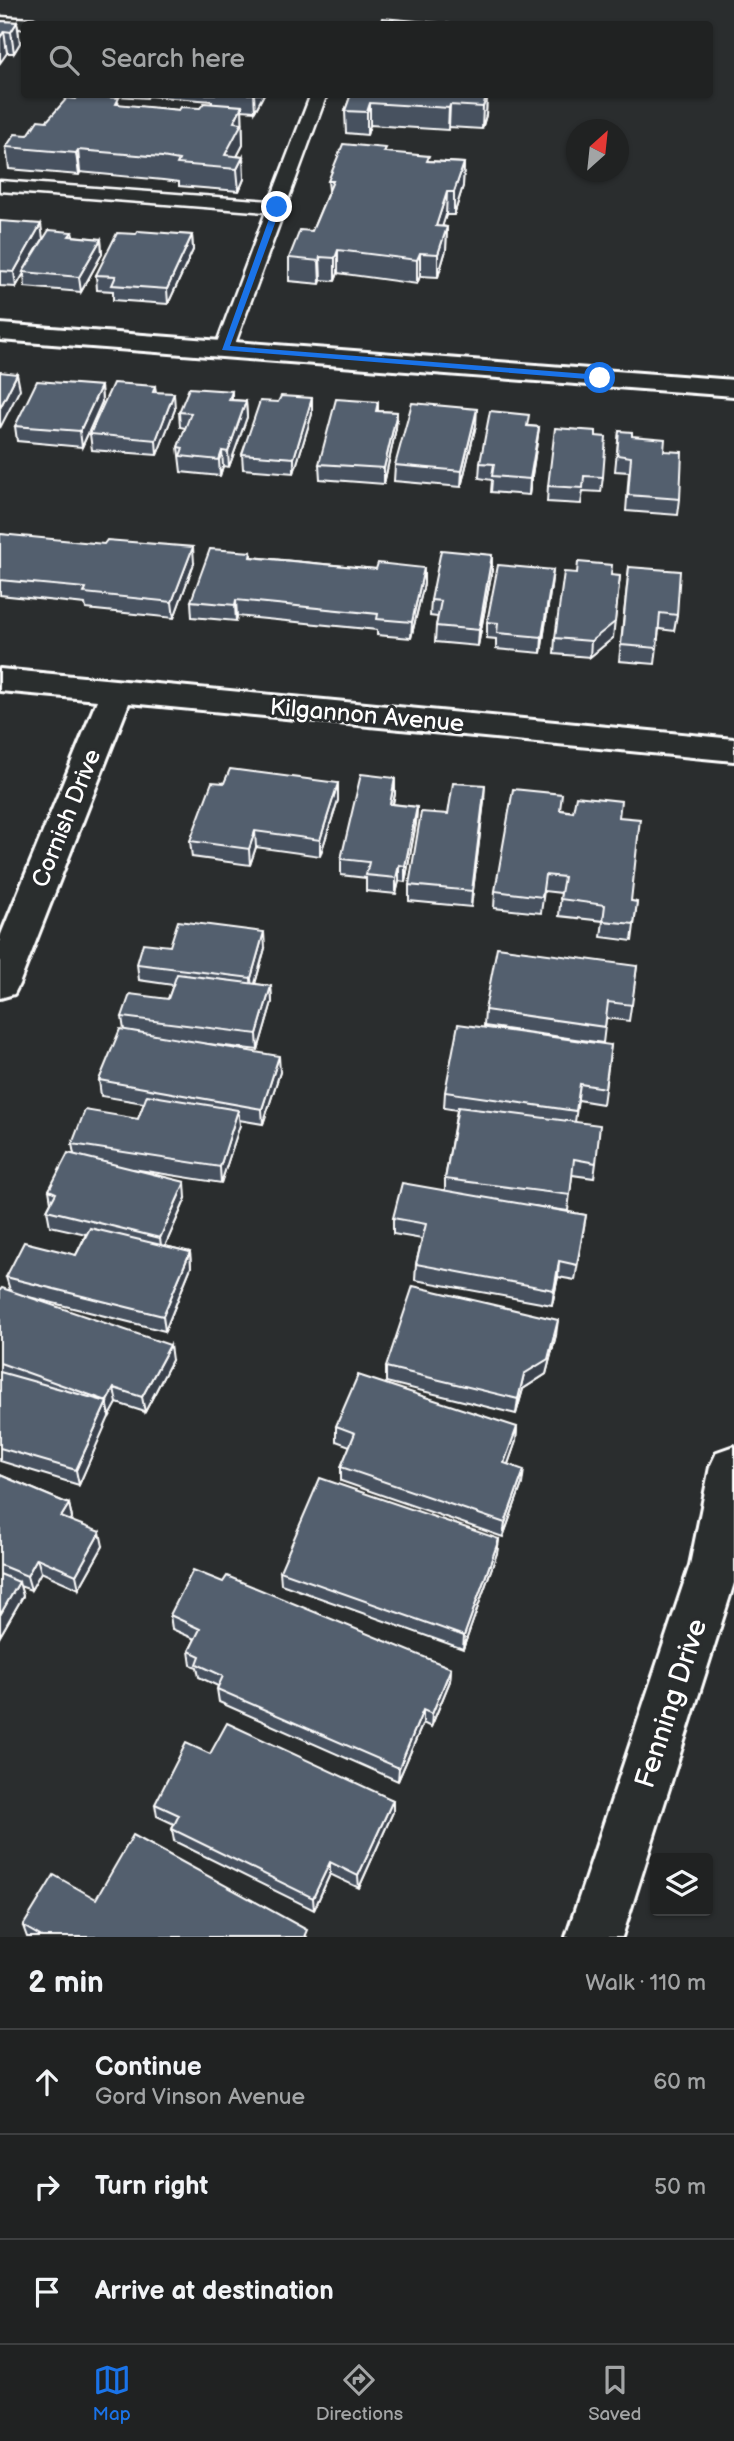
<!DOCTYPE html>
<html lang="en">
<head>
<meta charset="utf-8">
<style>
  :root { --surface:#202222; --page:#282a2a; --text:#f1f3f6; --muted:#a2a4a5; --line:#3d3f40; --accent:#1a73e8 }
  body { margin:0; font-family:"Balsamiq Sans",sans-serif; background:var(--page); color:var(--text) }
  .controls { position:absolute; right:21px; bottom:21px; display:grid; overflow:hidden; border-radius:7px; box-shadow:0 2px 5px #0004 }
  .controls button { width:63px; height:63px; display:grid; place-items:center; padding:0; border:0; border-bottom:2px solid var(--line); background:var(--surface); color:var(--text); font:35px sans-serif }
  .compass { position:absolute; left:566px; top:119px; width:63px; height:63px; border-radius:50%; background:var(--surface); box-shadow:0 2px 5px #0004; rotate:27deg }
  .stop { position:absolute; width:21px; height:21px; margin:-16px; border:5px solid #1a73e8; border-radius:50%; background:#fff }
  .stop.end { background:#1a73e8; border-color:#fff; box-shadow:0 2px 7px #0008 }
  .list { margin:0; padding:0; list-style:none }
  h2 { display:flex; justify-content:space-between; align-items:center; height:91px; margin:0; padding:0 28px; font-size:30px }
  h2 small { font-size:23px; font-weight:400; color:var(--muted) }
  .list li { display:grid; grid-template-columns:46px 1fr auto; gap:21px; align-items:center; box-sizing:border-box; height:105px; padding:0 28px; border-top:2px solid var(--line) }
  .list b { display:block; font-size:26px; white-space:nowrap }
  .list p { margin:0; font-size:23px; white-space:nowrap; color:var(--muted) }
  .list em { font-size:23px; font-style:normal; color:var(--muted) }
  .icon { flex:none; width:38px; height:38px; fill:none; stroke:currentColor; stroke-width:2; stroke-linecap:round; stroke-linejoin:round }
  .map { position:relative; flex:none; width:734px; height:1937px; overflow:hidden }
  .search { position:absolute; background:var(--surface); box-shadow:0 2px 5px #0004; left:21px; right:21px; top:21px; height:77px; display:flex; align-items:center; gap:18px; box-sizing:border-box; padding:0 24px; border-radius:7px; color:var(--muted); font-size:26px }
  .sheet { height:406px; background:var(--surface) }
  nav { display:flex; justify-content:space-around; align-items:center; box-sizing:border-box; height:98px; border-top:2px solid var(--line); background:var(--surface); font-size:19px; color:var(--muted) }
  nav a { display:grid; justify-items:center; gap:4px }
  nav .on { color:var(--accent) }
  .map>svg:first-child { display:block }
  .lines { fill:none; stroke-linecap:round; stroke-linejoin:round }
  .lane-casing { stroke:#fff; stroke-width:5 }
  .street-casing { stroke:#fff; stroke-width:6 }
  .lane { fill:#2a2d2e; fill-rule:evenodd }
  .street { fill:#2a2d2e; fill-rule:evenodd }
  .wall { fill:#47515f; stroke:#fff; stroke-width:2; fill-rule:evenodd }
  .shaded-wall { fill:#3a424d; stroke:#fff; stroke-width:2 }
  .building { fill:#535e6e; stroke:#fff; stroke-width:2 }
  .route { fill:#1a73e8 }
  .labels { text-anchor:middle; stroke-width:6; stroke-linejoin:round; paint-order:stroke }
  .street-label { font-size:24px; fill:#fff; stroke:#2a2d2e }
  .near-street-label { font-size:28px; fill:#fff; stroke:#2a2d2e }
</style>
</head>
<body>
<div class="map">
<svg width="734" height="1937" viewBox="0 0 734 1937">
  <rect width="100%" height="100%" fill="#2a2d2e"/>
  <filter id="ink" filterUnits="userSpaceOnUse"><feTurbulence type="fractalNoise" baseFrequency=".0143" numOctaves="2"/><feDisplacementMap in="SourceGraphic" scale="14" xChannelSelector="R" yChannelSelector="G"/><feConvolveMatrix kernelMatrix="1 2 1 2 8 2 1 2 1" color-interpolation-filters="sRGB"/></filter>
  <g filter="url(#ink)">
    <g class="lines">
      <g class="lane-casing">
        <g id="lane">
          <polygon points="0,17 34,19 42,24 24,24 24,28 0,27"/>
          <polygon points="311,94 327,94 232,352 218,352 215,348 266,212 0,191 0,181 270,201"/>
        </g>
      </g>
      <g class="street-casing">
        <g id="street">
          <polygon points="0,324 734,380 734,396 0,340"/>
          <polygon points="0,669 734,739 734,761 129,703 19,984 14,994 0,998 0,937 97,700 0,691"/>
          <polygon points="734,1446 734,1583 622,1937 566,1937 690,1565 710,1467 717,1452"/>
        </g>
      </g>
      <use href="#lane" class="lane"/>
      <use href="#street" class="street"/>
    </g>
    <g class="wall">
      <polygon points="0,21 17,22 20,43 14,53 7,53"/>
      <path d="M81,94H264L255,111L242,110L243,145L237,156L243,157L244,179L239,191L179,186V182L163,180L80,172L79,175L9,169L6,147L28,135ZM116,96L147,98L148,96L212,101V103L200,108L179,110L120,105L115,98Z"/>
      <polygon points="351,94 487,94 486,115 482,129 449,127 448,130 370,125 367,135 346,133 345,111"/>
      <polygon points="386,152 429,161 464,163 463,186 454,215 446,215 442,226 447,227 446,250 438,277 420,276 417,284 338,273 335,281 321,280 320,284 289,281 289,258 312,231 329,190 328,181"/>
      <polygon points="0,221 43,239 72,232 73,236 101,239 102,254 81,292 25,287 24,273 16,287 0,286"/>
      <polygon points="136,234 192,235 193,250 168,304 113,300 113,291 97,290 96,275"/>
      <polygon points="101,386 102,402 82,447 17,441 15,426"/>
      <polygon points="155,386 156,392 175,409 157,455 92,450 90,434"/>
      <polygon points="232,391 232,400 246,401 247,417 229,467 223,466 220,476 181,472 178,447 185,428 180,427 179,412"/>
      <polygon points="312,398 312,414 294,473 243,469 242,454 278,402"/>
      <polygon points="378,402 378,411 397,412 396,428 384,484 320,479 319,464"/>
      <polygon points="476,425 461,487 394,481 395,465"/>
      <polygon points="529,426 539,427 537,442 529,495 491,492 492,480 479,478 480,463"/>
      <polygon points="619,431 664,451 680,499 678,515 626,511 629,472 615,471"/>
      <polygon points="596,436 603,477 601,492 583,491 581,504 547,502 548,486"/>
      <polygon points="0,534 194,563 174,618 86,609 85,604 0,595"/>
      <polygon points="251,552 252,557 376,569 424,568 424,584 411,638 377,635 377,630 237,616 236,621 192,617 191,601"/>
      <polygon points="629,567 677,615 674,631 659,629 655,664 619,661"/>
      <polygon points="492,570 478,646 435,642 436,626 438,617 430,616 431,600"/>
      <polygon points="553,570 551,586 541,653 496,649 496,639 487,638 487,622"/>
      <polygon points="611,575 613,638 590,657 554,654 555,638"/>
      <polygon points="224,783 338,783 338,800 320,856 256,847 250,865 192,857 190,841"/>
      <polygon points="395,794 393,804 417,807 416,823 405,882 399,881 396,894 366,891 366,878 341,875 341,859"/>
      <polygon points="484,801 471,907 409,901 409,885"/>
      <polygon points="560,810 619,817 631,901 637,902 632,941 601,937 603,921 559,916 561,893 544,891 541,913 494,908 495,891"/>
      <polygon points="170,946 265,948 255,984 271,986 272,1002 258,1050 208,1044 280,1072 263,1124 239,1120 240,1125 221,1183 133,1169 186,1198 165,1246 190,1252 191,1267 165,1331 25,1296 172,1360 145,1412 117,1403 109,1415 79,1485 0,1461 0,1290 10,1290 6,1277 76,1255 86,1234 50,1226 47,1210 51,1202 49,1190 74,1154 72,1144 138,1119 144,1103 101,1096 99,1080 124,1030 122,1017 168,999 173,985 139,980 137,964"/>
      <polygon points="637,966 629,1021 606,1018 603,1043 484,1026 485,1010"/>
      <polygon points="611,1045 603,1104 578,1100 575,1122 596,1163 594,1178 572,1175 568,1211 534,1206 586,1215 575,1280 558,1277 552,1305 415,1280 416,1264 422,1239 393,1234 393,1218 445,1190 445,1179 457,1110 444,1108 445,1092"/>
      <polygon points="556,1335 546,1374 523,1389 516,1414 386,1382 386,1367"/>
      <polygon points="336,1426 517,1427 516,1441 508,1464 522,1484 503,1537 341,1481 341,1467 350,1446 336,1441"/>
      <polygon points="0,1475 69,1504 72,1518 71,1521 103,1546 79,1589 41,1572 31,1590 20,1586 23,1596 0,1636"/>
      <polygon points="499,1539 497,1553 463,1649 281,1584 280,1571"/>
      <polygon points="223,1582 451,1668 450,1681 431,1727 423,1723 398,1781 219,1702 217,1689 218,1686 199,1677 197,1667 191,1665 189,1651 195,1639 172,1629 170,1615"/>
      <polygon points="210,1754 393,1800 393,1812 359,1888 330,1874 314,1910 174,1841 172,1829 174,1824 157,1816 155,1804"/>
      <polygon points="96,1899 308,1937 27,1937 23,1926"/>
    </g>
    <g class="shaded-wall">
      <polygon points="17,22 20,43 14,53 11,32"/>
      <polygon points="4,31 7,53 0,63 0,38"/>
      <polygon points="254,94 264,94 255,111"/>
      <polygon points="487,94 486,115 482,129 483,107"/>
      <polygon points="370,103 370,125 367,135 367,112"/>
      <polygon points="450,105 449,127 448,130 449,108"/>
      <polygon points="242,106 243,145 231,168 225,155 234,122"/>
      <polygon points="78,150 80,172 79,175 76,153"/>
      <polygon points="243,157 244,179 239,191 237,169"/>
      <polygon points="464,163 463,186 454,215 454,192"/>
      <polygon points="447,192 446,215 435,249 436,226"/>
      <polygon points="41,224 43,239 23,272 24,273 16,287 14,272"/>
      <polygon points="447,227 446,250 438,277 438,254"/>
      <polygon points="192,235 193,250 168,304 167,289"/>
      <polygon points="101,239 102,254 81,292 79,277"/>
      <polygon points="338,250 338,273 335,281 335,258"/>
      <polygon points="420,253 420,276 417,284 417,260"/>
      <polygon points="320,257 321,280 320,284 319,261"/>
      <polygon points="17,374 20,389 0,428 0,408"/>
      <polygon points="101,386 102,402 82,447 80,431"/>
      <polygon points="174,393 175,409 157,455 156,440"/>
      <polygon points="312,398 312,414 294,473 294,458"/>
      <polygon points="246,401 247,417 229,467 228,452"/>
      <polygon points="477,409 476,425 461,487 462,471"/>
      <polygon points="397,412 396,428 384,484 384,468"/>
      <polygon points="539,427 537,442 529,495 530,479"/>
      <polygon points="222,451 223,466 220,476 219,460"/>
      <polygon points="193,547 194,563 174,618 172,602"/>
      <polygon points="492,555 492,570 478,646 479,630"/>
      <polygon points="424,568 424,584 411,638 412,622"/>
      <polygon points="553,570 551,586 541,653 542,637"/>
      <polygon points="620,576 613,638 590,657 591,641"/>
      <polygon points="236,600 237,616 236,621 235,605"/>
      <polygon points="395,778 395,794 389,820 390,804"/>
      <polygon points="338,783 338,800 320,856 320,840"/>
      <polygon points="485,785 484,801 471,907 472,891"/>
      <polygon points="417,807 416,823 405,882 405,866"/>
      <polygon points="255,831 256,847 250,865 249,849"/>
      <polygon points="399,865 399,881 396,894 396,878"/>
      <polygon points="264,932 265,948 252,994 251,978"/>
      <polygon points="271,986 272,1002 258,1050 257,1034"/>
      <polygon points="279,1056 280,1072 263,1124 262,1109"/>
      <polygon points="238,1110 240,1125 221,1183 220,1167"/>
      <polygon points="185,1182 186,1198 162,1253 160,1238"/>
      <polygon points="190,1252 191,1267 165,1331 163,1316"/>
      <polygon points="559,1261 558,1277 552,1305 554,1290"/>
      <polygon points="558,1320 556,1335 546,1374 523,1389 516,1414 518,1399 524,1374"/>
      <polygon points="170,1345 172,1360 145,1412 142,1397"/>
      <polygon points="114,1388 117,1403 110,1416 107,1401"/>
      <polygon points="107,1402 109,1417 79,1485 76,1470"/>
      <polygon points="517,1427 516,1441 503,1478 504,1463"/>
      <polygon points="524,1470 522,1484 503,1537 505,1523"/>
      <polygon points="69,1504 72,1518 65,1531 61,1517"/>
      <polygon points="100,1532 103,1546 79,1589 76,1575"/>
      <polygon points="499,1539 497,1553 463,1649 464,1636"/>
      <polygon points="37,1558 41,1572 31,1590 27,1576"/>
      <polygon points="19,1582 23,1596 0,1636 0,1615"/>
      <polygon points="451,1668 450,1681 431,1727 432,1714"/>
      <polygon points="423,1710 423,1723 398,1781 399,1768"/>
      <polygon points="393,1800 393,1812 359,1888 358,1876"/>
      <polygon points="330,1862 330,1874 314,1910 313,1898"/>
    </g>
    <g class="building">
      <polygon points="382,18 452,24 380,24"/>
      <polygon points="0,21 17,22 11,32 4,31 0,38"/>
      <polygon points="351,94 487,94 483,107 450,105 449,108 370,103 367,112 345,111"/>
      <polygon points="79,95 119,98 116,104 179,110 181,107 200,108 204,103 242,106 234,122 242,123 225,155 243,157 237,169 177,164 179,160 162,157 78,150 76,153 6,147 15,134 28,135 38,120 47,121 67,98 76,99"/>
      <polygon points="343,144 386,148 384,152 429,156 427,161 464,163 454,192 447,192 436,226 447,227 438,254 420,253 417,260 338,250 335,258 320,257 319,261 289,258 300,230 312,231 333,181 328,181"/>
      <polygon points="0,221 41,224 14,272 0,271"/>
      <polygon points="49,230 72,232 69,236 101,239 79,277 23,272"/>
      <polygon points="138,231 192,235 167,289 112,285 116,276 96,275 117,233 136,234"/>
      <polygon points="0,372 17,374 0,408"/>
      <polygon points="37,381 101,386 80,431 15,426"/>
      <polygon points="113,383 155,386 153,392 174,393 156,440 90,434"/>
      <polygon points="189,388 232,391 229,400 246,401 228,452 222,451 219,460 180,456 183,448 178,447 191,413 179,412"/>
      <polygon points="281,396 312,398 294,458 242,454 260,401 278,402"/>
      <polygon points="336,399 378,402 376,411 397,412 384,468 319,464"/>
      <polygon points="412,403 477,409 462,471 395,465"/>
      <polygon points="490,411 529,415 527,426 539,427 530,479 492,476 494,464 480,463"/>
      <polygon points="555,428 596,431 596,436 606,437 603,477 584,476 583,488 548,486"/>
      <polygon points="619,431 632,432 632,436 665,439 664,451 682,452 680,499 628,495 631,457 617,455"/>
      <polygon points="0,534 104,544 107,540 193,547 172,602 84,593 86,588 0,580"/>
      <polygon points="210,549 251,552 250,557 376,569 378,563 424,568 412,622 377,619 378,614 236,600 235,605 191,601"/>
      <polygon points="441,550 492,555 479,630 436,626 441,601 431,600"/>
      <polygon points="578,562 612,565 611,575 620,576 615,622 591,641 555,638 564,572 577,573"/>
      <polygon points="498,565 553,570 542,637 497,633 498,623 487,622"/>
      <polygon points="629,567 680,571 677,615 660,613 657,648 621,645"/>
      <polygon points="230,769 338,783 320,840 255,831 249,849 190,841 212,782 224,783"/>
      <polygon points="361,774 395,778 390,804 417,807 405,866 399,865 396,878 366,875 369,862 341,859"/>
      <polygon points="453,783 485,785 472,891 409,885 421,812 448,814"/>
      <polygon points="513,789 562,794 560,810 573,812 576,796 621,801 619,817 640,819 631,901 637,902 634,924 603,921 605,905 560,899 564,877 545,875 542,897 495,891"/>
      <polygon points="178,921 264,932 251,978 137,964 143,943 170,946"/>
      <polygon points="497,947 637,966 632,1005 608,1002 605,1027 485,1010"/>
      <polygon points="177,974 271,986 257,1034 122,1017 130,994 168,999"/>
      <polygon points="458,1024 611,1045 605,1088 580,1084 576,1111 445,1092"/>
      <polygon points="120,1029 279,1056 262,1109 99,1080"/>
      <polygon points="147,1095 238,1110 220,1167 72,1144 85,1110 138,1119"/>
      <polygon points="458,1107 600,1125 596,1163 574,1159 570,1195 445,1179"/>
      <polygon points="68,1153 185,1182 160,1238 47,1210 56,1193 49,1190"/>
      <polygon points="402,1183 586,1215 577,1265 559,1261 554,1290 416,1264 426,1224 393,1218"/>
      <polygon points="90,1228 190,1252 163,1316 6,1277 24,1242 76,1255"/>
      <polygon points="413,1286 558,1320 548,1359 524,1374 518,1399 386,1367"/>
      <polygon points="2,1288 170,1345 142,1397 114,1388 107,1401 0,1363 0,1290"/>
      <polygon points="0,1372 107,1402 76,1470 0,1448"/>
      <polygon points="358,1375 517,1427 504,1463 524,1470 505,1523 341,1467 355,1433 336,1426"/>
      <polygon points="0,1475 69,1504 61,1517 100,1532 76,1575 37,1558 27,1576 0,1565"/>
      <polygon points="320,1478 499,1539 464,1636 280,1571"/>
      <polygon points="193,1570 223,1582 227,1576 451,1668 432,1714 423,1710 399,1768 217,1689 223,1676 197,1664 200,1656 189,1651 200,1629 170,1615"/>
      <polygon points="0,1574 19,1582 0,1615"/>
      <polygon points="227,1723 393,1800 358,1876 330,1862 313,1898 172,1829 179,1815 155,1804 186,1743 210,1754"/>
      <polygon points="133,1835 307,1930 304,1937 42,1937 23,1926 54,1875 96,1899"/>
    </g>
  </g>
  <polygon class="route" points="274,205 281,207 230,346 600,375 604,378 600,380 222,350"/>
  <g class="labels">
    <g class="street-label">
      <text transform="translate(367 715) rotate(5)" y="8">Kilgannon Avenue</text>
      <text transform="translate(66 818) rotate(-68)" y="8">Cornish Drive</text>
    </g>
    <g class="near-street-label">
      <text transform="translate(670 1703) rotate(-72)" y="10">Fenning Drive</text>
    </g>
  </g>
</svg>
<div class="controls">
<button><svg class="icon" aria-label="layers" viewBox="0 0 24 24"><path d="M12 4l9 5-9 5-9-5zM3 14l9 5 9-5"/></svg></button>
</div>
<svg class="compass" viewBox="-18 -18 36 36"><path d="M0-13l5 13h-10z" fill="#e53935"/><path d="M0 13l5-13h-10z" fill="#a2a4a5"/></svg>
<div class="stop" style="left:600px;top:378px"></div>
<div class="stop end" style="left:277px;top:207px"></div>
<div class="search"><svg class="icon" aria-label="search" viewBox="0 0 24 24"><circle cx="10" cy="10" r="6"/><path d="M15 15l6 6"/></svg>Search here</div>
</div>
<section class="sheet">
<h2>2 min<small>Walk · 110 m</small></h2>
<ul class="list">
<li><svg class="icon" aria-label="ahead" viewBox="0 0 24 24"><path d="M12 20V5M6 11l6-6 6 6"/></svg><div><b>Continue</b><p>Gord Vinson Avenue</p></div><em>60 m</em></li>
<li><svg class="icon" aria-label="right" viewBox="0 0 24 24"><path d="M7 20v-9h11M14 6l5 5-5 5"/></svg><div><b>Turn right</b></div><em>50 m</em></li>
<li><svg class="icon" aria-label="arrive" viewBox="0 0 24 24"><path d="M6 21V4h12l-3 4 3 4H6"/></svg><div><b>Arrive at destination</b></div></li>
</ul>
</section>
<nav>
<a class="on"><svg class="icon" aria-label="map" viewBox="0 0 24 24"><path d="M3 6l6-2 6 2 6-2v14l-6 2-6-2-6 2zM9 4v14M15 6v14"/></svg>Map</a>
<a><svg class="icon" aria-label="directions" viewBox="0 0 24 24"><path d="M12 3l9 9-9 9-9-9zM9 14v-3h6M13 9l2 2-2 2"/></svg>Directions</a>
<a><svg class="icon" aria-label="saved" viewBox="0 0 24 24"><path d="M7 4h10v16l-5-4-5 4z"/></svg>Saved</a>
</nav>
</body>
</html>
